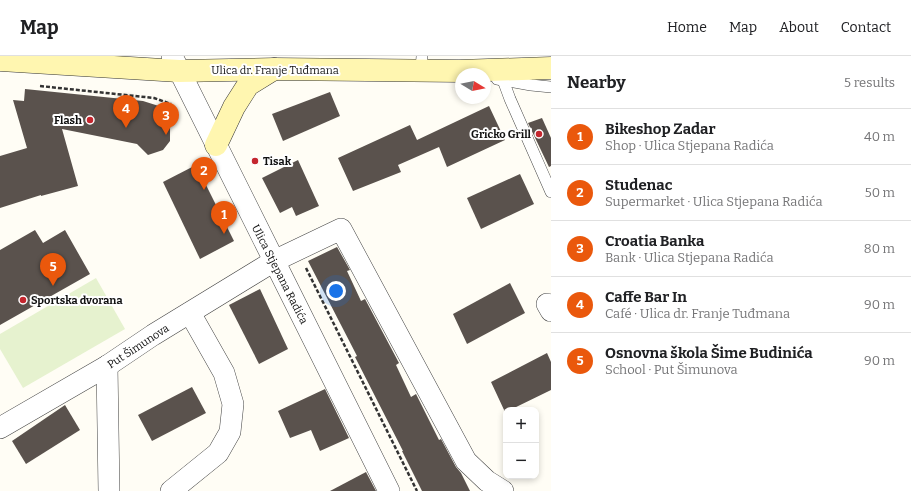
<!DOCTYPE html>
<html lang="en">
<head>
<meta charset="utf-8">
<style>
  :root { --surface:#fff; --page:#f2f2f2; --text:#202124; --muted:#757577; --line:#e0e0e0; --accent:#ea580c }
  body { margin:0; font-family:Bitter,serif; background:var(--page); color:var(--text) }
  .controls { position:absolute; right:12px; bottom:12px; display:grid; overflow:hidden; border-radius:8px; box-shadow:0 2px 6px #0003 }
  .controls button { width:36px; height:36px; display:grid; place-items:center; padding:0; border:0; border-bottom:1px solid var(--line); background:var(--surface); color:var(--text); font:20px sans-serif }
  .compass { position:absolute; left:455px; top:12px; width:36px; height:36px; border-radius:50%; background:var(--surface); box-shadow:0 2px 6px #0003; rotate:100deg }
  .you { position:absolute; left:336px; top:235px; width:14px; height:14px; margin:-10px; border:3px solid #fff; border-radius:50%; background:#1a73e8; box-shadow:0 0 0 6px #1a73e833 }
  .badge { display:grid; place-items:center; width:26px; height:26px; border-radius:50%; background:var(--accent); color:#fff; font-size:13px; font-weight:700 }
  .pin { position:absolute; translate:-50% -33px; filter:drop-shadow(0 1px 2px #0008) }
  .pin::after { content:''; position:absolute; top:21px; width:14px; height:12px; background:inherit; clip-path:polygon(0 0,100% 0,50% 100%) }
  .list { margin:0; padding:0; list-style:none }
  h2 { display:flex; justify-content:space-between; align-items:center; height:52px; margin:0; padding:0 16px; font-size:17px }
  h2 small { font-size:13px; font-weight:400; color:var(--muted) }
  .list li { display:grid; grid-template-columns:26px 1fr auto; gap:12px; align-items:center; box-sizing:border-box; height:56px; padding:0 16px; border-top:1px solid var(--line) }
  .list b { display:block; font-size:15px; white-space:nowrap }
  .list p { margin:0; font-size:13px; white-space:nowrap; color:var(--muted) }
  .list em { font-size:13px; font-style:normal; color:var(--muted) }
  .map { position:relative; flex:none; width:551px; height:435px; overflow:hidden }
  header { display:flex; align-items:center; gap:24px; box-sizing:border-box; height:56px; padding:0 20px; background:var(--surface); border-bottom:1px solid var(--line) }
  header strong { font-size:19px }
  nav { display:flex; gap:22px; margin-inline-start:auto; font-size:14px }
  main { display:flex }
  aside { flex:1; background:var(--surface) }
  .map>svg:first-child { display:block }
  .pitch { fill:#e6f2cf }
  .building { fill:#5a524d }
  .lines { fill:none; stroke-linecap:round; stroke-linejoin:round }
  .service-casing { stroke:#444; stroke-width:12 }
  .minor-casing { stroke:#444; stroke-width:22 }
  .secondary-casing { stroke:#333; stroke-width:23 }
  .path { stroke:#333; stroke-width:2.5; stroke-dasharray:4 2; stroke-linecap:butt }
  .service { stroke:#fff; stroke-width:11 }
  .minor { stroke:#fff; stroke-width:21 }
  .secondary { stroke:#fff6b0; stroke-width:22 }
  .poi-dot { fill:#c4262e; stroke:#fff; stroke-width:1.5 }
  .labels { text-anchor:middle; stroke-width:4; stroke-linejoin:round; paint-order:stroke }
  .street-label { font-size:11px; fill:#111; stroke:#fff }
  .poi-label { font-size:11px; font-weight:bold; fill:#111; stroke:#fff; text-anchor:end }
</style>
</head>
<body>
<header>
<strong>Map</strong>
<nav><a>Home</a><a>Map</a><a>About</a><a>Contact</a></nav>
</header>
<main>
<div class="map">
<svg width="551" height="435" viewBox="0 0 551 435">
  <rect width="100%" height="100%" fill="#fffdf5"/>
  <polygon class="pitch" points="96,222 125,273 23,332 0,293 0,278"/>
  <g class="building">
    <polygon points="25,33 143,45 162,51 170,70 170,85 163,94 148,99 137,88 62,73 78,130 41,140 41,139 0,152 0,100 27,92 13,44 24,45"/>
    <polygon points="330,36 340,60 283,85 272,58"/>
    <polygon points="489,50 505,84 447,111 439,91 398,109 401,116 353,135 338,102 410,69 417,84"/>
    <polygon points="542,62 551,82 551,110 549,111 528,67"/>
    <polygon points="298,104 319,150 296,160 292,151 280,157 262,122"/>
    <polygon points="196,109 234,185 200,203 163,126"/>
    <polygon points="520,118 534,148 481,173 467,142"/>
    <polygon points="35,174 43,187 65,174 90,218 0,269 0,194"/>
    <polygon points="337,191 350,214 347,215 361,245 365,243 399,307 396,309 411,341 416,338 439,384 441,383 456,411 461,417 470,435 422,435 402,395 403,395 355,301 357,300 308,205"/>
    <polygon points="510,227 525,257 467,288 453,258"/>
    <polygon points="260,233 288,293 259,308 229,249"/>
    <polygon points="547,297 551,306 551,334 510,354 506,354 505,356 491,326"/>
    <polygon points="192,331 206,357 152,385 138,359"/>
    <polygon points="325,333 349,382 320,395 311,374 290,382 278,355"/>
    <polygon points="65,349 80,374 26,408 12,385"/>
    <polygon points="366,416 376,435 330,435"/>
  </g>
  <g class="lines">
    <g class="service-casing">
      <g id="service">
        <polyline points="421,15 422,0"/>
        <polyline points="497,23 531,29 551,31"/>
        <polyline points="503,24 510,43 551,136"/>
      </g>
    </g>
    <g class="minor-casing">
      <g id="minor">
        <polyline points="172,0 389,435"/>
        <polyline points="547,248 551,255"/>
        <polyline points="107,310 109,435"/>
        <polyline points="0,372 107,310 153,279 274,205 341,173 466,405 487,425 503,435"/>
        <polyline points="171,435 218,397 230,376 233,348 224,317 190,257"/>
      </g>
    </g>
    <g class="secondary-casing">
      <g id="secondary">
        <polyline points="0,4 179,15 275,13 459,15 551,12"/>
        <polyline points="216,89 234,51 248,29 274,13"/>
      </g>
    </g>
    <g class="path">
      <polyline points="40,30 154,42 171,48"/>
      <polyline points="306,212 417,435"/>
    </g>
    <use href="#service" class="service"/>
    <use href="#minor" class="minor"/>
    <use href="#secondary" class="secondary"/>
  </g>
  <g class="poi-dot">
    <circle cx="90" cy="64" r="4"/>
    <circle cx="539" cy="78" r="4"/>
    <circle cx="255" cy="105" r="4"/>
    <circle cx="23" cy="244" r="4"/>
  </g>
  <g class="labels">
    <g class="street-label">
      <text x="275" y="18">Ulica dr. Franje Tuđmana</text>
      <text transform="translate(280 218) rotate(63)" y="4">Ulica Stjepana Radića</text>
      <text transform="translate(138 290) rotate(-33)" y="4">Put Šimunova</text>
    </g>
    <g class="poi-label">
      <text x="82" y="68">Flash</text>
      <text x="531" y="82">Gricko Grill</text>
      <text x="263" y="109" text-anchor="start">Tisak</text>
      <text x="31" y="248" text-anchor="start">Sportska dvorana</text>
    </g>
  </g>
</svg>
<div class="controls">
<button>+</button>
<button>−</button>
</div>
<svg class="compass" viewBox="-18 -18 36 36"><path d="M0-13l5 13h-10z" fill="#e53935"/><path d="M0 13l5-13h-10z" fill="#757577"/></svg>
<div class="you"></div>
<div class="pin badge" style="left:224px;top:178px">1</div>
<div class="pin badge" style="left:204px;top:134px">2</div>
<div class="pin badge" style="left:166px;top:79px">3</div>
<div class="pin badge" style="left:126px;top:72px">4</div>
<div class="pin badge" style="left:53px;top:230px">5</div>
</div>
<aside>
<h2>Nearby<small>5 results</small></h2>
<ul class="list">
<li><span class="badge">1</span><div><b>Bikeshop Zadar</b><p>Shop · Ulica Stjepana Radića</p></div><em>40 m</em></li>
<li><span class="badge">2</span><div><b>Studenac</b><p>Supermarket · Ulica Stjepana Radića</p></div><em>50 m</em></li>
<li><span class="badge">3</span><div><b>Croatia Banka</b><p>Bank · Ulica Stjepana Radića</p></div><em>80 m</em></li>
<li><span class="badge">4</span><div><b>Caffe Bar In</b><p>Café · Ulica dr. Franje Tuđmana</p></div><em>90 m</em></li>
<li><span class="badge">5</span><div><b>Osnovna škola Šime Budinića</b><p>School · Put Šimunova</p></div><em>90 m</em></li>
</ul>
</aside>
</main>
</body>
</html>
